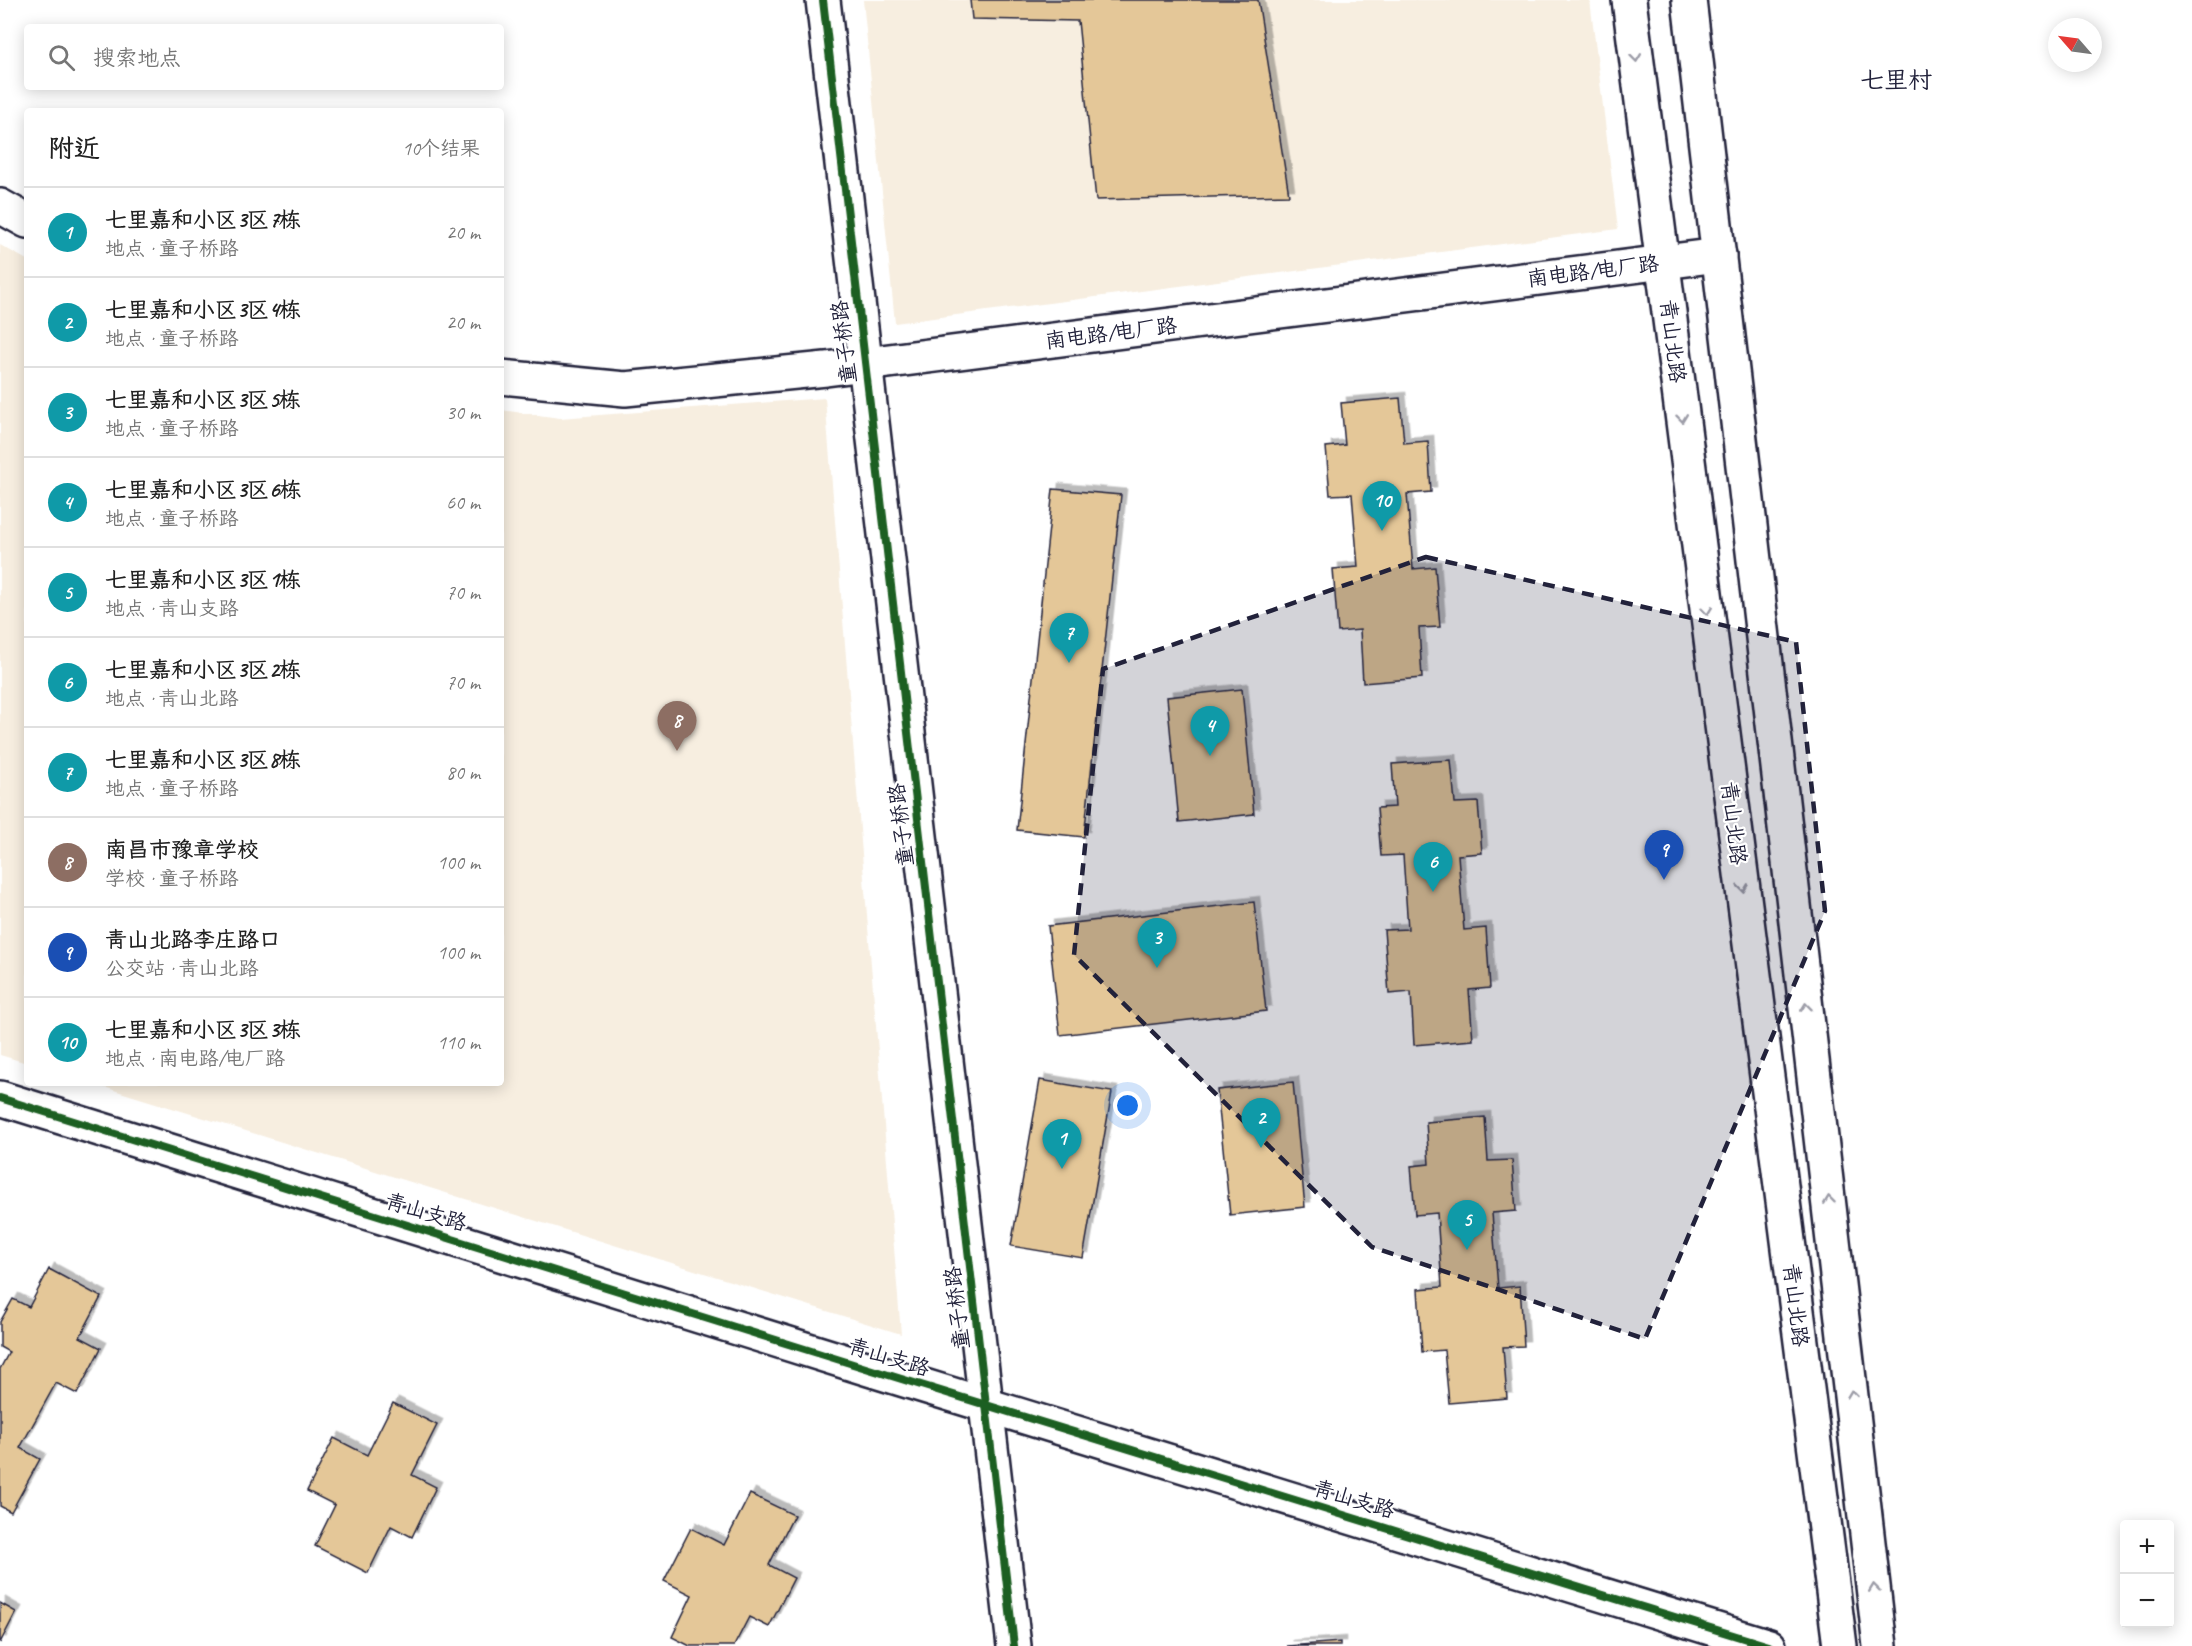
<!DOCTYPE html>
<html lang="zh">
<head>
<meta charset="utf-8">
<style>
  :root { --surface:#fff; --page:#f6f6f6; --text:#222; --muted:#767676; --line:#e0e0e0; --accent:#22223b }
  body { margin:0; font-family:Caveat,"LXGW WenKai TC",sans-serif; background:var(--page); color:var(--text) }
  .controls { position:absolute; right:18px; bottom:18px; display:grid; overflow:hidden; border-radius:6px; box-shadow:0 3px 15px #0003 }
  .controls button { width:54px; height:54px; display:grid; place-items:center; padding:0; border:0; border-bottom:2px solid var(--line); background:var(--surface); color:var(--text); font:30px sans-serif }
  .compass { position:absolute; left:2048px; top:18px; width:54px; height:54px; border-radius:50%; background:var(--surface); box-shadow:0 3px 15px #0003; rotate:298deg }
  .you { position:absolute; left:1128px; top:1106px; width:21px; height:21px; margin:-15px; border:4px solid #fff; border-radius:50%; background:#1a73e8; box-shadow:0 0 0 9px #1a73e833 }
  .badge { display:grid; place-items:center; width:39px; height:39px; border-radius:50%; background:var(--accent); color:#fff; font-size:20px; font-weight:700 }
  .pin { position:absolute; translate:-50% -50px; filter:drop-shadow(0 2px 3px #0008) }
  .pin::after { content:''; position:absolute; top:32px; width:21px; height:18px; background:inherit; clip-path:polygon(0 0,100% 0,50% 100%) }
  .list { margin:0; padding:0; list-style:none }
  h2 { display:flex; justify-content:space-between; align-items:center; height:78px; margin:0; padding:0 24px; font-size:26px }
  h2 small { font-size:20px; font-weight:400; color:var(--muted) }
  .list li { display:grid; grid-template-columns:39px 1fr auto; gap:18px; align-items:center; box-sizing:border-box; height:90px; padding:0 24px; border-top:2px solid var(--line) }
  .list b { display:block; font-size:22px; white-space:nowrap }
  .list p { margin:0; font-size:20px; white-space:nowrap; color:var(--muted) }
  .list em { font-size:20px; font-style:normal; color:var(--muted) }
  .icon { flex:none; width:33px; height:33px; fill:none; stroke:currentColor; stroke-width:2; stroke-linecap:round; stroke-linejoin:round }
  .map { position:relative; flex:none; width:2192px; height:1646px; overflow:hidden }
  .search { position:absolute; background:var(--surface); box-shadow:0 3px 15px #0003; left:24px; top:24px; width:480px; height:66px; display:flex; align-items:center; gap:15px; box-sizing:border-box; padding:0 21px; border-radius:6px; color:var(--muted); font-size:22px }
  .panel { position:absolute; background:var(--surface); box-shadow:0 3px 15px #0003; left:24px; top:108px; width:480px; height:978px; border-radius:6px }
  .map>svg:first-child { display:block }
  .built { fill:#f7eee0 }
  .building { fill:#e4c798; stroke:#22223b; stroke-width:1.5; filter:url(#shadow) }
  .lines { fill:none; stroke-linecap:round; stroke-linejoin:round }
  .minor-casing { stroke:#22223b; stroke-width:38 }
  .tertiary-casing { stroke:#22223b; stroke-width:38 }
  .primary-casing { stroke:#22223b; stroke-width:38 }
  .minor { stroke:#fff; stroke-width:33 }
  .tertiary { stroke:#fff; stroke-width:33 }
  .primary { stroke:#fff; stroke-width:33 }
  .cycleway-casing { stroke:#fff; stroke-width:11 }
  .cycleway { stroke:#1b5e20; stroke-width:8 }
  .oneway { stroke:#9c9ca7 }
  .marked { fill:#22223b; fill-opacity:0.2; stroke:#22223b; stroke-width:4.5; stroke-dasharray:12 8; stroke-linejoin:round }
  .labels { text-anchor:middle; stroke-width:4.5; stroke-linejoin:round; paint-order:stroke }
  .street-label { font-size:21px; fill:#22223b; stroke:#fff }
  .quarter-label { font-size:24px; fill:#22223b; stroke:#fff }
</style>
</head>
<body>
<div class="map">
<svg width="2192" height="1646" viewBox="0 0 2192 1646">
  <defs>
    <filter id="shadow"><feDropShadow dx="5.5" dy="-5.5" stdDeviation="0" flood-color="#0004"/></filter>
  </defs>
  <rect width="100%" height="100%" fill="#fff"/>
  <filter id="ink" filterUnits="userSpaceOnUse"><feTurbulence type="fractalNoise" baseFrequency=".0167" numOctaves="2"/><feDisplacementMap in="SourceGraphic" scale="12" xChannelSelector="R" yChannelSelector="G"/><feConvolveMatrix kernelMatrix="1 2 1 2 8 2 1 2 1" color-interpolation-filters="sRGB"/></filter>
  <g filter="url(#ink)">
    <g class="built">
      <polygon points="863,0 1590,0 1618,229 895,323"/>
      <polygon points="0,245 27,260 27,1063 0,1055"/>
      <polygon points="825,398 901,1334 91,1083 501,1083 501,410 560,418"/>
    </g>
    <g class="building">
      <polygon points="970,0 1258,0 1289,195 1096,200 1078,21 972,19"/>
      <polygon points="1400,398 1404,443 1428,441 1431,492 1407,494 1413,569 1435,567 1440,627 1419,628 1422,678 1363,683 1360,630 1338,632 1333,569 1358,567 1352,494 1330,495 1326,447 1345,445 1341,403"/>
      <polygon points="1053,489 1121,495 1084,837 1017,830"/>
      <polygon points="1242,689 1254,814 1179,822 1167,697"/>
      <polygon points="1451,760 1455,803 1478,802 1482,853 1458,855 1464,930 1486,928 1490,988 1469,990 1473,1040 1414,1045 1411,992 1389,994 1384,930 1408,929 1403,855 1381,856 1377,808 1395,807 1392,764"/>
      <polygon points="1254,902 1266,1011 1060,1035 1048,926"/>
      <polygon points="1040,1080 1112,1092 1083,1258 1011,1246"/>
      <polygon points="1293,1082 1305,1207 1230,1215 1217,1090"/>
      <polygon points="1485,1117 1488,1161 1512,1160 1516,1211 1492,1213 1498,1288 1520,1286 1524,1346 1503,1347 1507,1398 1449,1403 1444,1350 1422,1352 1418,1289 1442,1287 1437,1213 1415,1215 1411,1166 1429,1164 1426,1122"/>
      <polygon points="49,1269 101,1297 80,1337 101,1348 77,1394 56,1383 20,1448 40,1459 11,1512 0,1506 0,1369 9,1352 0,1347 0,1322 13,1299 29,1307"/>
      <polygon points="393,1403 437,1425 412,1475 436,1487 412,1537 391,1526 368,1573 315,1546 335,1505 307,1491 334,1438 367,1455"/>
      <polygon points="750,1494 794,1515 769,1565 794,1578 769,1627 749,1617 734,1646 690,1646 672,1637 692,1595 664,1581 691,1528 724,1545"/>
      <polygon points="0,1603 16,1612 0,1643"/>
      <polygon points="1340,1642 1340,1646 1287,1646"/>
    </g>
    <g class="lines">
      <g class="minor-casing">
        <g id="minor">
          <polyline points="823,0 1014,1646"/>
          <polyline points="0,206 27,221"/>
          <polyline points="501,377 625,389 826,369 1719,255"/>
        </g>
      </g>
      <g class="tertiary-casing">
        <polyline id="tertiary" points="0,1098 869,1369 1769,1646"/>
      </g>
      <g class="primary-casing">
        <g id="primary">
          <polyline points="1629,0 1840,1646"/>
          <polyline points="1689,0 1880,1646"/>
        </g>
      </g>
      <use href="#minor" class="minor"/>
      <use href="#tertiary" class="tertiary"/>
      <use href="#primary" class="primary"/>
      <g class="cycleway-casing">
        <g id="cycleway">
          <polyline points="823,0 1014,1646"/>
          <polyline points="0,1098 869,1369 1769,1646"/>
        </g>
      </g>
      <use href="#cycleway" class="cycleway"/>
    </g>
    <defs><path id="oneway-chevron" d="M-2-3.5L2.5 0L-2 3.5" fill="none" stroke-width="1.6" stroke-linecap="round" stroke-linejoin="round" transform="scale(1.5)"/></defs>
    <g class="oneway">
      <use href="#oneway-chevron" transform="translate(1636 58) rotate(83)"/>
      <use href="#oneway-chevron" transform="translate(1682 418) rotate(83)"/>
      <use href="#oneway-chevron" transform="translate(1707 611) rotate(83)"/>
      <use href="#oneway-chevron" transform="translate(1743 888) rotate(83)"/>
      <use href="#oneway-chevron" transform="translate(1806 1007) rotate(-97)"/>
      <use href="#oneway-chevron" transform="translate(1829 1200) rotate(-97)"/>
      <use href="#oneway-chevron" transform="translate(1852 1394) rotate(-97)"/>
      <use href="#oneway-chevron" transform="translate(1874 1588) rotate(-97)"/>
    </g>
  </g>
  <path class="marked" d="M1426,557L1796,642L1825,911L1645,1339L1372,1247L1074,955L1103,669Z"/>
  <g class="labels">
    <g class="street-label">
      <text transform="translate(1593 271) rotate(-7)" y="7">南电路/电厂路</text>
      <text transform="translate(1111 333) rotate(-7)" y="7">南电路/电厂路</text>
      <text transform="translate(1673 341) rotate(83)" y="7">青山北路</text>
      <text transform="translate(844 342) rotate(-97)" y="7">童子桥路</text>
      <text transform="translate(1734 823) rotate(83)" y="7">青山北路</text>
      <text transform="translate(901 825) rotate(-97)" y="7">童子桥路</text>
      <text transform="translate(426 1212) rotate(17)" y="7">青山支路</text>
      <text transform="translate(1796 1305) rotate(83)" y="7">青山北路</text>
      <text transform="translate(957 1308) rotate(-97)" y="7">童子桥路</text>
      <text transform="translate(889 1357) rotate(17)" y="7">青山支路</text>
      <text transform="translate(1354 1499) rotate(17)" y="7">青山支路</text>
    </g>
    <g class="quarter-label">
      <text x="1896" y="88">七里村</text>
    </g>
  </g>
</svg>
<div class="controls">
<button>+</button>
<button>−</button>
</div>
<svg class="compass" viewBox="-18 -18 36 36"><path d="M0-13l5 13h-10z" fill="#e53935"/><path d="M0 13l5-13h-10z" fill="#767676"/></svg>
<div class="you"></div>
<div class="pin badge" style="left:1062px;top:1169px;background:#0f9aa8">1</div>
<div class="pin badge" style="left:1261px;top:1148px;background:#0f9aa8">2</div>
<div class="pin badge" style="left:1157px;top:968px;background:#0f9aa8">3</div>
<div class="pin badge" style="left:1210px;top:756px;background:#0f9aa8">4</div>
<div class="pin badge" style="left:1467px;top:1250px;background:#0f9aa8">5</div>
<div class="pin badge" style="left:1433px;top:892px;background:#0f9aa8">6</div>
<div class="pin badge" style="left:1069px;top:663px;background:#0f9aa8">7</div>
<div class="pin badge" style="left:677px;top:751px;background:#8d6e63">8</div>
<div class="pin badge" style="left:1664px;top:880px;background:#1a4fb4">9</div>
<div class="pin badge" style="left:1382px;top:531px;background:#0f9aa8">10</div>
<div class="search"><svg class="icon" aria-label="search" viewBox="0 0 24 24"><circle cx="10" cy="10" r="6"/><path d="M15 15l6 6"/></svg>搜索地点</div>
<section class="panel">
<h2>附近<small>10个结果</small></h2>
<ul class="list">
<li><span class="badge" style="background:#0f9aa8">1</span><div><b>七里嘉和小区3区7栋</b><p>地点 · 童子桥路</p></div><em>20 m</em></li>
<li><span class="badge" style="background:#0f9aa8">2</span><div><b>七里嘉和小区3区4栋</b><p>地点 · 童子桥路</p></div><em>20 m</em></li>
<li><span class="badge" style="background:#0f9aa8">3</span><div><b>七里嘉和小区3区5栋</b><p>地点 · 童子桥路</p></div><em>30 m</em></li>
<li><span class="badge" style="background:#0f9aa8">4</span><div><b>七里嘉和小区3区6栋</b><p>地点 · 童子桥路</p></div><em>60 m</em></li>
<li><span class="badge" style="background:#0f9aa8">5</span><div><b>七里嘉和小区3区1栋</b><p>地点 · 青山支路</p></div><em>70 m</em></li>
<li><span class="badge" style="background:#0f9aa8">6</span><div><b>七里嘉和小区3区2栋</b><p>地点 · 青山北路</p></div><em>70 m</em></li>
<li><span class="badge" style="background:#0f9aa8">7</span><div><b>七里嘉和小区3区8栋</b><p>地点 · 童子桥路</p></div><em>80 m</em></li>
<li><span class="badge" style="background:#8d6e63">8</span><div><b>南昌市豫章学校</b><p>学校 · 童子桥路</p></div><em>100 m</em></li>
<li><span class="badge" style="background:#1a4fb4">9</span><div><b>青山北路李庄路口</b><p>公交站 · 青山北路</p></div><em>100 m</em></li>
<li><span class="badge" style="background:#0f9aa8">10</span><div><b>七里嘉和小区3区3栋</b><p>地点 · 南电路/电厂路</p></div><em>110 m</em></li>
</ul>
</section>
</div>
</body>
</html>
